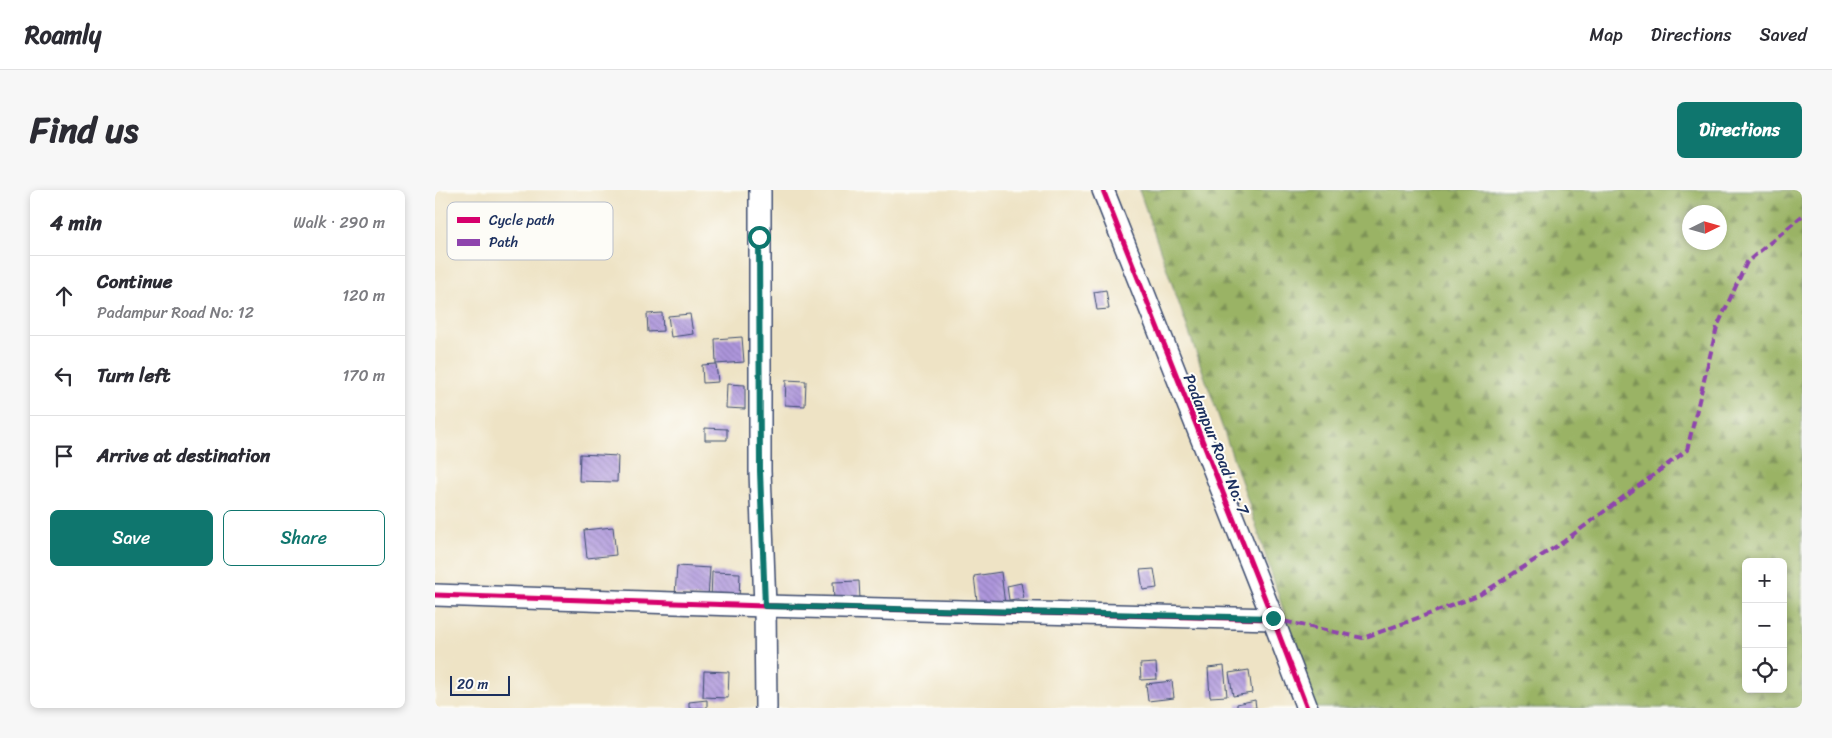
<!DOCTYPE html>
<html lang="en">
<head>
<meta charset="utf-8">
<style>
  :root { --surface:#fff; --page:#f7f7f7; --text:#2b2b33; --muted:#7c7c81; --line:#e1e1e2; --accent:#0f766e }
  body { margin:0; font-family:Sriracha,sans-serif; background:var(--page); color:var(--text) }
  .controls { position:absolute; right:15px; bottom:15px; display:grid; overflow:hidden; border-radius:8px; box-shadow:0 2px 8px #0003 }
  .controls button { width:45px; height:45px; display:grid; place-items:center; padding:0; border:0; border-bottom:1px solid var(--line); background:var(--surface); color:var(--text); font:25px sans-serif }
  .compass { position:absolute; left:1247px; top:15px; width:45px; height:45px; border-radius:50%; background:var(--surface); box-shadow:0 2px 8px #0003; rotate:85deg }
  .scale { position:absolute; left:15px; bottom:12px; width:60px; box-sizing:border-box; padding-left:5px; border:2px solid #1b2f5e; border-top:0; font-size:14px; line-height:18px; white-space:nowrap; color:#1b2f5e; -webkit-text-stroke:4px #fdfcf7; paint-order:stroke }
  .stop { position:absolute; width:15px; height:15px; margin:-11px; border:4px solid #0f766e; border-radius:50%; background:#fff }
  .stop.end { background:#0f766e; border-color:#fff; box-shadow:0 1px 5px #0008 }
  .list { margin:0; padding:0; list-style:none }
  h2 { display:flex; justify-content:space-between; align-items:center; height:65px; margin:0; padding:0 20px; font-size:21px }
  h2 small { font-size:16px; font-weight:400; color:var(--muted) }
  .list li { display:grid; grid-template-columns:32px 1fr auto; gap:15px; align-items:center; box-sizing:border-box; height:80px; padding:0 20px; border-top:1px solid var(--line) }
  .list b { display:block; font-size:19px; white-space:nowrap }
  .list p { margin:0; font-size:16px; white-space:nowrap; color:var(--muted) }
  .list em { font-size:16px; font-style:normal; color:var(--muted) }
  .actions { display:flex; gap:10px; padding:15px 20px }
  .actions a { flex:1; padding:11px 0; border:1px solid var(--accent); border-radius:8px; text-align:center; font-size:18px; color:var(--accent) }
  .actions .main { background:var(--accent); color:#fff }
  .icon { flex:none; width:28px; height:28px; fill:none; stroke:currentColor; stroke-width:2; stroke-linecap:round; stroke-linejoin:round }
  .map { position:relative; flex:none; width:1367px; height:518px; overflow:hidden; border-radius:8px }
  header { display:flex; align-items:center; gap:30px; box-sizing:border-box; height:70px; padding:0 25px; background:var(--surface); border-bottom:1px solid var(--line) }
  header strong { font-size:24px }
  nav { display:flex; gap:28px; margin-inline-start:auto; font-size:18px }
  .intro { display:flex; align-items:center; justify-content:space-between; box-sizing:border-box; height:120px; padding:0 30px }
  h1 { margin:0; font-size:35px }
  .button { padding:12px 22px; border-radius:8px; background:var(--accent); color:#fff; font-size:18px; font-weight:700 }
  main { display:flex; gap:30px; padding:0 30px }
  aside { flex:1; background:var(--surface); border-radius:8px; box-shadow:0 2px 8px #0003 }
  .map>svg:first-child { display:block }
  .forest { fill:url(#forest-firs); stroke:#5a7162; fill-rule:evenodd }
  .building { fill:url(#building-back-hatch) }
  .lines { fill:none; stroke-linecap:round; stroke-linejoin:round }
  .minor-casing { stroke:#3b4a6d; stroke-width:24 }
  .minor { stroke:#fff; stroke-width:21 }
  .quiet { stroke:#8e44ad; stroke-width:4; stroke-dasharray:8 4; stroke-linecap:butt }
  .cycleway-casing { stroke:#fdfcf7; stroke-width:8 }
  .cycleway { stroke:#d6006c; stroke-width:5 }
  .route { stroke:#0f766e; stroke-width:6 }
  .labels { text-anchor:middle; stroke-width:4; stroke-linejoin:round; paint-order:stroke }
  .street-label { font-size:16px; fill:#1b2f5e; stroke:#fdfcf7 }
  .key { fill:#fdfcf7; stroke:#b9bec9; stroke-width:1 }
  .key-label { font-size:14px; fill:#1b2f5e }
</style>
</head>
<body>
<header>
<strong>Roamly</strong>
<nav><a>Map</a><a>Directions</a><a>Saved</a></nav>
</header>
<div class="intro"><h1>Find us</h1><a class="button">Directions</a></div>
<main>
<aside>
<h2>4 min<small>Walk · 290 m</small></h2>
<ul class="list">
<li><svg class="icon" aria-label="ahead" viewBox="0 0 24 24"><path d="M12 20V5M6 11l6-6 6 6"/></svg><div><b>Continue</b><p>Padampur Road No: 12</p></div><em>120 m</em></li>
<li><svg class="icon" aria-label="left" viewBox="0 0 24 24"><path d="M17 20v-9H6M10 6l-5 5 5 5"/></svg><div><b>Turn left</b></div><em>170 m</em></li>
<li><svg class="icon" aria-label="arrive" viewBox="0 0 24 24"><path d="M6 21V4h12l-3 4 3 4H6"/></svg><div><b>Arrive at destination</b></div></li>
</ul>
<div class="actions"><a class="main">Save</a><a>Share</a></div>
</aside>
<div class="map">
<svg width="1367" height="518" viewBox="0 0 1367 518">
  <defs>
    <pattern id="forest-firs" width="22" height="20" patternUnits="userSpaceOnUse" patternTransform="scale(1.25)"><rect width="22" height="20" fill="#9ab365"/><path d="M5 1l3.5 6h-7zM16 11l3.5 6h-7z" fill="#7d9256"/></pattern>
    <pattern id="building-back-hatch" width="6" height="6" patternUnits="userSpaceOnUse" patternTransform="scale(1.25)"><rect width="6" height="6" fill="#ae96dc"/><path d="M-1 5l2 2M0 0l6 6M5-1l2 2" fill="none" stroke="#8d7bb6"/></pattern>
  </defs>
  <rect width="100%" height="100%" fill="#fdfcf7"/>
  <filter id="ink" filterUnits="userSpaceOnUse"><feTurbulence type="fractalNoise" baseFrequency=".02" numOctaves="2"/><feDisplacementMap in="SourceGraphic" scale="10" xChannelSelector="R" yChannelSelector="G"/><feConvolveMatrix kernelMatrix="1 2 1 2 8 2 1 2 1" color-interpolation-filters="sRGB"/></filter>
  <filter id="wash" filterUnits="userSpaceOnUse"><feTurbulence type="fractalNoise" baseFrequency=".0096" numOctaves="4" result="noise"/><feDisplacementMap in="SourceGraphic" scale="20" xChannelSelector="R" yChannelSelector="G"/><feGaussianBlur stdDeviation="1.12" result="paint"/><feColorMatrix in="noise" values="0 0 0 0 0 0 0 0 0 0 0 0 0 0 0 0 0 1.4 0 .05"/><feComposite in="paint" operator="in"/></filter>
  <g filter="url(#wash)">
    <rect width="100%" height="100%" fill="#eee3c5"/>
    <path class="forest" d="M704,0H1367V518H880L808,296ZM1254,22H1284V52H1254ZM1311,372H1348V499H1311Z"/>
    <g id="blocks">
      <g class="building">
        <polygon points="671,100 674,119 662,120 659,102"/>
        <polygon points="227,123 228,141 213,142 212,124"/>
        <polygon points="255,124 258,144 236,147 233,126"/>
        <polygon points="307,147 309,172 281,174 280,149"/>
        <polygon points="281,174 283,192 268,193 267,175"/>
        <polygon points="351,190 371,191 370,216 350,215"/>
        <polygon points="292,194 310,195 310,219 291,218"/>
        <polygon points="270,238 292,239 292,250 270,250"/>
        <polygon points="145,264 183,266 182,292 144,291"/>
        <polygon points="178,337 181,365 152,368 149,340"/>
        <polygon points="242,376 275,378 273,408 240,405"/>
        <polygon points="719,379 722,398 708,400 705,380"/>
        <polygon points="277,382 305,383 304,410 276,409"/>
        <polygon points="566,382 570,415 543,419 539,386"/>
        <polygon points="424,391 425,409 399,410 398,392"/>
        <polygon points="586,393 589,408 574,410 572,396"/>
        <polygon points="721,473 722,489 706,490 705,474"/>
        <polygon points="789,476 792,506 775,507 773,478"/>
        <polygon points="814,480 817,503 798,506 794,483"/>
        <polygon points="269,481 294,482 293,508 268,507"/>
        <polygon points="737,491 739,508 713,511 711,494"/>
        <polygon points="272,510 272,518 254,518 254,512"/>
        <polygon points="820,510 821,518 802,518 802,514"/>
      </g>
    </g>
  </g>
  <g filter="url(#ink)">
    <use href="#blocks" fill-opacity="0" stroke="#3b4a6d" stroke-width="1"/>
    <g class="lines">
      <g class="minor-casing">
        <g id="minor">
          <polyline points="325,0 325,281 330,416 331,518"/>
          <polyline points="668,0 838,429 872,518"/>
          <polyline points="0,405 330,416 838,429"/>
        </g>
      </g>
      <use href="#minor" class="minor"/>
      <polyline class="quiet" points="838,429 928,448 1043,406 1128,352 1252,260 1282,137 1312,72 1367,26"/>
      <g class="cycleway-casing">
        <g id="cycleway">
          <polyline points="668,0 838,429 872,518"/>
          <polyline points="0,405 330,416 838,429"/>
        </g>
      </g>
      <use href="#cycleway" class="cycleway"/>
    </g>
  </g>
  <g class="lines" filter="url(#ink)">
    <polyline class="route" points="324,47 325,281 330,416 838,428"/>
  </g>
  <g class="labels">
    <g class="street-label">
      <text transform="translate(782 254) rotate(68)" y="6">Padampur Road No: 7</text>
    </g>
  </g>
  <rect x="12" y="12" width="166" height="58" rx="8" class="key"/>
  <rect x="22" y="27" width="23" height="6" fill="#d6006c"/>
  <rect x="22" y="49" width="23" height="7" fill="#8e44ad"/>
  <g class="key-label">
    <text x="54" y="35">Cycle path</text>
    <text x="54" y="57">Path</text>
  </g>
</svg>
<div class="controls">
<button>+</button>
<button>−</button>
<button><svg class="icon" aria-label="locate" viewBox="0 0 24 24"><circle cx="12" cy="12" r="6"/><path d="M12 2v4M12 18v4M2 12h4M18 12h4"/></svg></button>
</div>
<svg class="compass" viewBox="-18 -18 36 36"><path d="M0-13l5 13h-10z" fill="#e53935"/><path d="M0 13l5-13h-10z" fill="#7c7c81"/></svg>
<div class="scale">20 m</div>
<div class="stop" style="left:324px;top:47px"></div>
<div class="stop end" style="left:838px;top:428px"></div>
</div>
</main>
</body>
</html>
